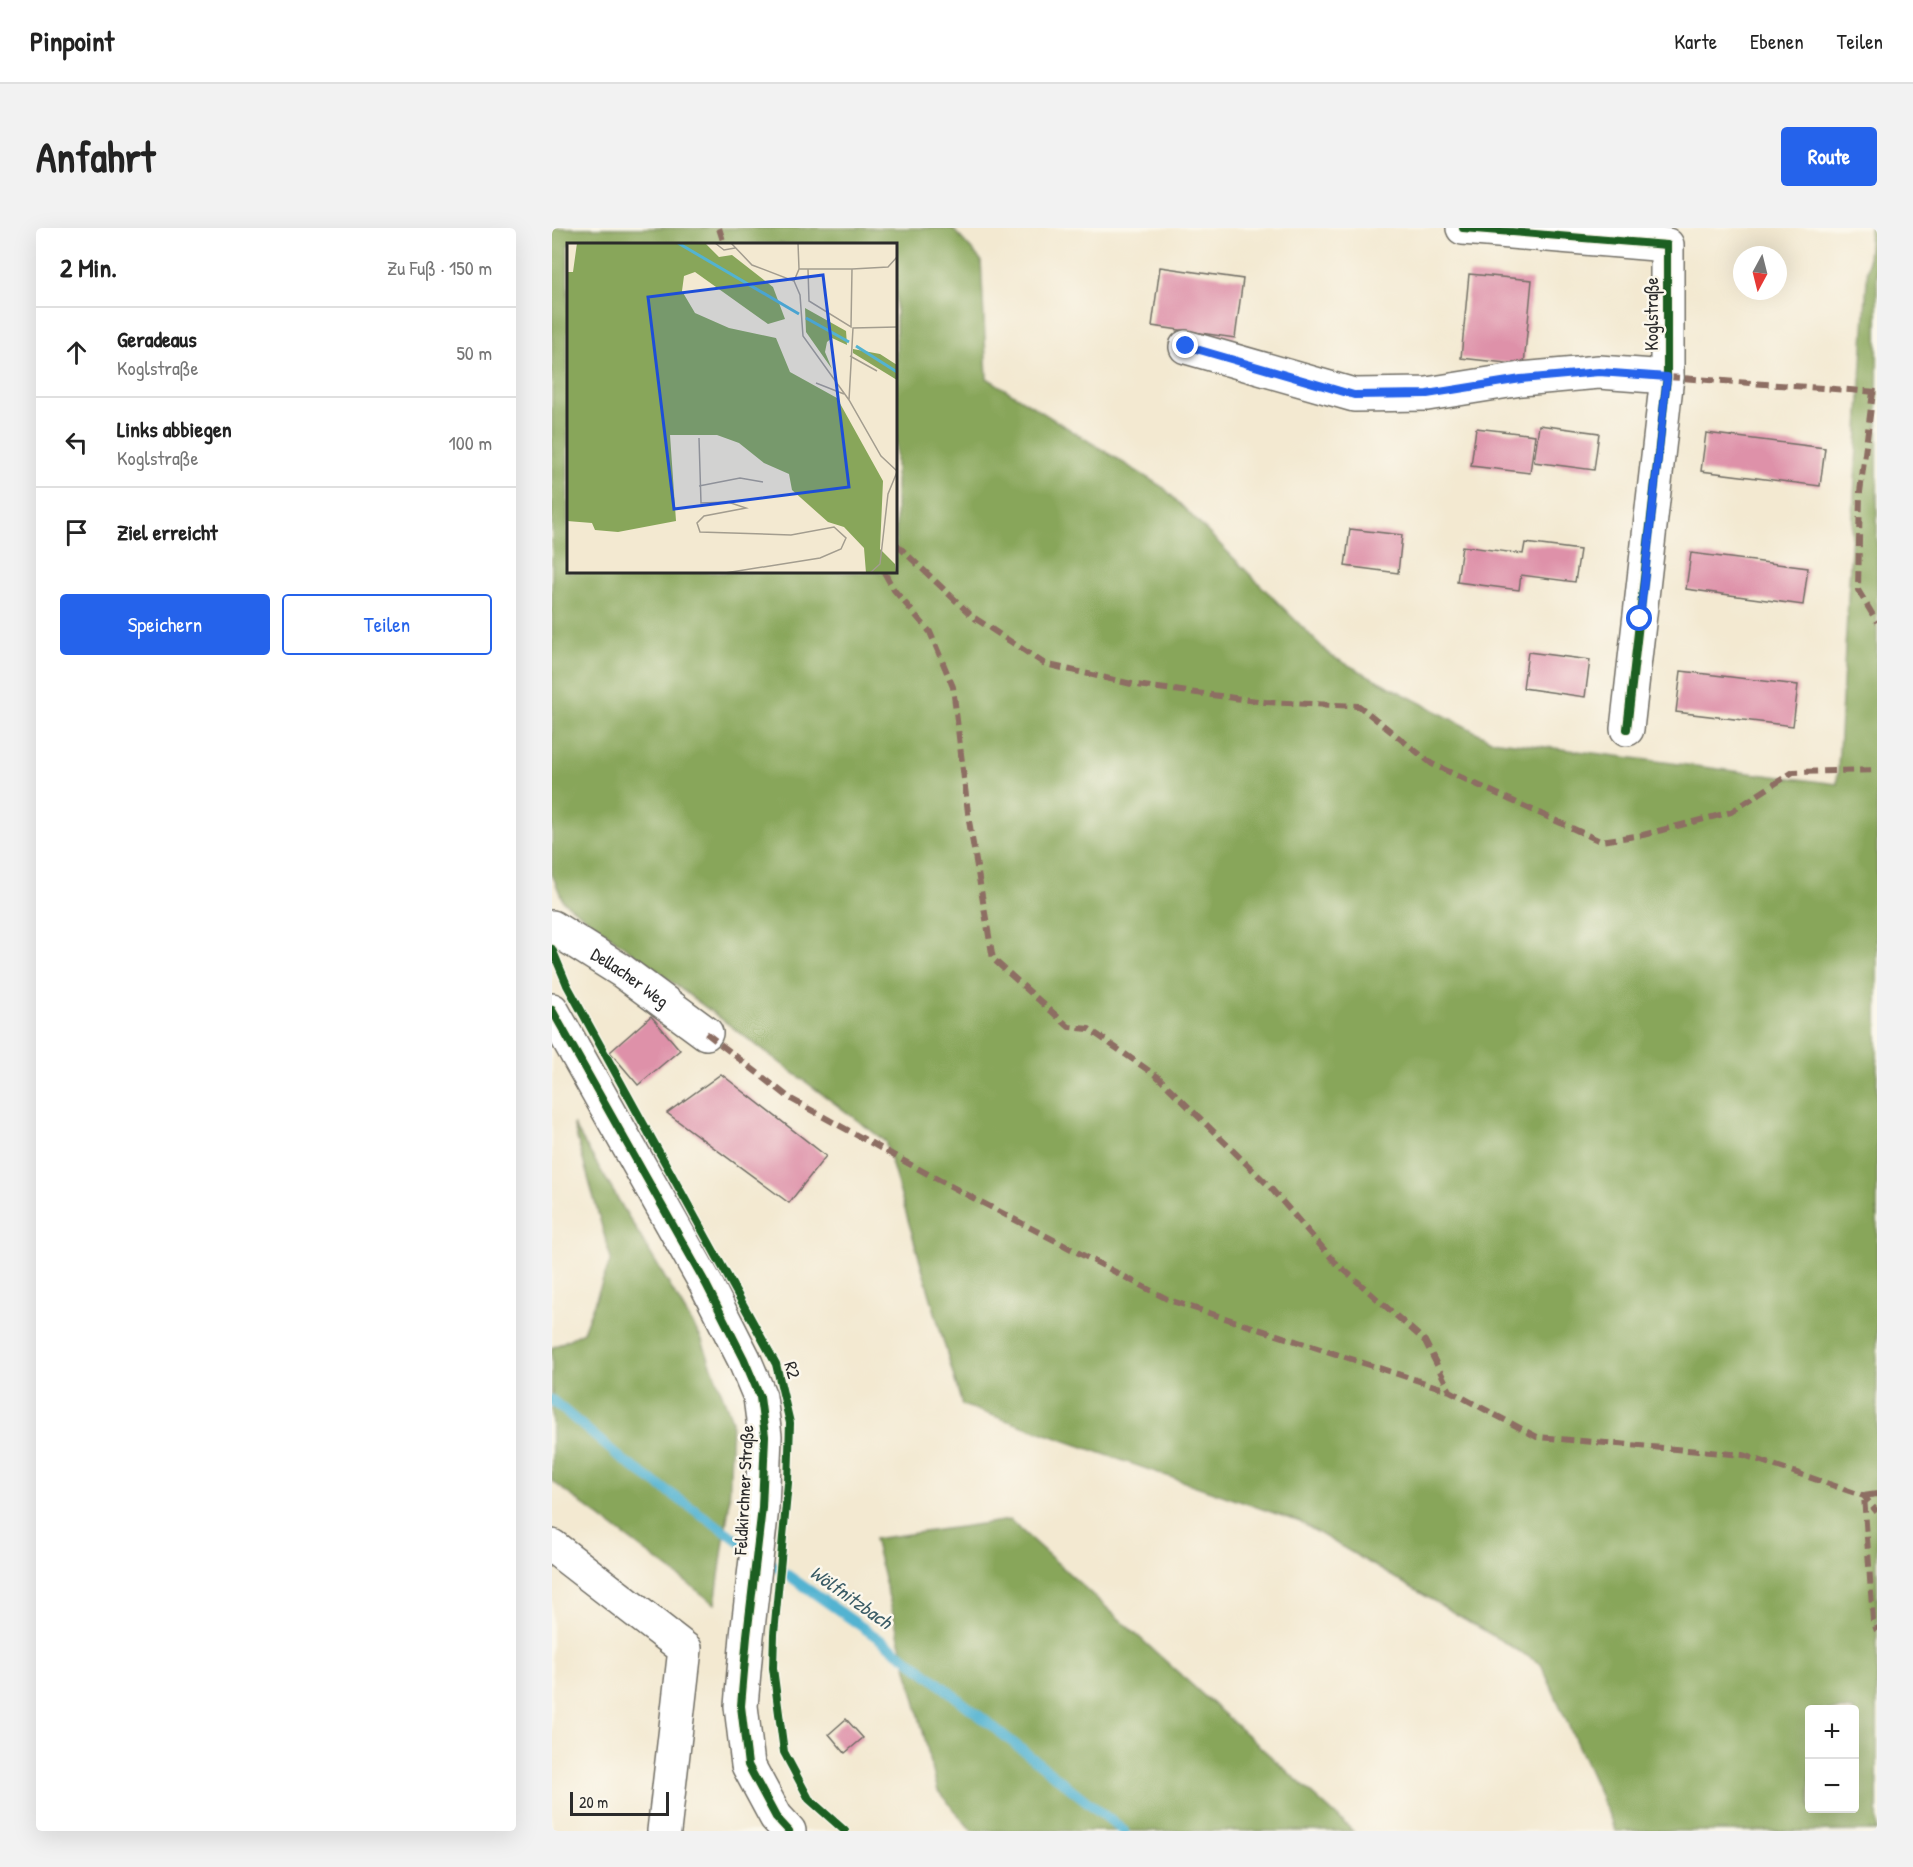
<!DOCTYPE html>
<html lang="de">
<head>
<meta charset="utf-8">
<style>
  :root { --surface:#fff; --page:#f2f2f2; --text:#222; --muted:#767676; --line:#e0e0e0; --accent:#2563eb }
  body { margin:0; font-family:"Patrick Hand",sans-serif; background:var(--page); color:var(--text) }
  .controls { position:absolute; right:18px; bottom:18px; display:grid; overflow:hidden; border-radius:6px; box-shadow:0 6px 24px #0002 }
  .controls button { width:54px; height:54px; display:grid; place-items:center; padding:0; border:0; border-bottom:2px solid var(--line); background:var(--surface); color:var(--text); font:30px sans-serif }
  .compass { position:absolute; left:1181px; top:18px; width:54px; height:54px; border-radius:50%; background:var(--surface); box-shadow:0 6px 24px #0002; rotate:187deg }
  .scale { position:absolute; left:18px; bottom:15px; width:99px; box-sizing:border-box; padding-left:6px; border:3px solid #2b2b2b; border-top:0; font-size:16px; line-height:21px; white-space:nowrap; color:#2b2b2b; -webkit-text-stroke:4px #fbf7ec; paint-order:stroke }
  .stop { position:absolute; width:18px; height:18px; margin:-14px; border:4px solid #2563eb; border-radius:50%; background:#fff }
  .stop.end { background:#2563eb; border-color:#fff; box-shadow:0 2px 6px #0008 }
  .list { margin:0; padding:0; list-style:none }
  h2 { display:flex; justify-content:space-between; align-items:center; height:78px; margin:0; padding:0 24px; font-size:26px }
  h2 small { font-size:20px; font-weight:400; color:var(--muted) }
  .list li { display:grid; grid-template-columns:39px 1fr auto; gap:18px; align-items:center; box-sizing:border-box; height:90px; padding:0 24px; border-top:2px solid var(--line) }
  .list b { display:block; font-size:22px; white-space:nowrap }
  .list p { margin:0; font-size:20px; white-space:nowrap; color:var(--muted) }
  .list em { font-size:20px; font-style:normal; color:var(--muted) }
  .actions { display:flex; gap:12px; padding:18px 24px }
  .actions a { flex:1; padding:14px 0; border:2px solid var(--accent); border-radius:6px; text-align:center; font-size:21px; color:var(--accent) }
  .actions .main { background:var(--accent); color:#fff }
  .icon { flex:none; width:33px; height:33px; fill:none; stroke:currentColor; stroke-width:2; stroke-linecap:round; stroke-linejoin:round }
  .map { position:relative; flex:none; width:1325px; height:1603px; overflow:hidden; border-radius:6px }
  header { display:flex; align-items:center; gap:36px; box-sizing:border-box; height:84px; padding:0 30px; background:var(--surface); border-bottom:2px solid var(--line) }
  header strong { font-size:28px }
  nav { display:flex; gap:33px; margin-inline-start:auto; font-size:21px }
  .intro { display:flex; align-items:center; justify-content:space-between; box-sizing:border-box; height:144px; padding:0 36px }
  h1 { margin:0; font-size:42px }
  .button { padding:15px 27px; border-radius:6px; background:var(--accent); color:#fff; font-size:21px; font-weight:700 }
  main { display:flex; gap:36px; padding:0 36px }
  aside { flex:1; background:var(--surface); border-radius:6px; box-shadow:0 6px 24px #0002 }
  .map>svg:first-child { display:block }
  .forest { fill:#88a65a; stroke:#5a6842; stroke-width:1.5; fill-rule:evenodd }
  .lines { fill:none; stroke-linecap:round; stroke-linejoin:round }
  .stream { stroke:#53b3d1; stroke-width:10 }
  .building { fill:#de91a9 }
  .minor-casing { stroke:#716e65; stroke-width:36 }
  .minor { stroke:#fff; stroke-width:33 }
  .quiet { stroke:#8d6e63; stroke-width:6; stroke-dasharray:12 6; stroke-linecap:butt }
  .cycleway-casing { stroke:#fbf7ec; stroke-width:11 }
  .cycleway { stroke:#1b5e20; stroke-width:8 }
  .route { stroke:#2563eb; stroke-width:8 }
  .labels { text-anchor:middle; stroke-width:5; stroke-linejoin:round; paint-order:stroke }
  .street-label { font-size:18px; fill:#2b2b2b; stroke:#fbf7ec }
  .water-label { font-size:20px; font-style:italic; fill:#395b65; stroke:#fbf7ec }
  .inset-river { fill:none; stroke:#53b3d1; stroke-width:3 }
  .inset-road { fill:none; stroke:#a39d8f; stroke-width:1.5 }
  .view { fill:#1d4ed8; fill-opacity:0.15; stroke:#1d4ed8; stroke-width:3 }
  .inset-edge { fill:none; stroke:#2b2b2b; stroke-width:3 }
</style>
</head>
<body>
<header>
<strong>Pinpoint</strong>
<nav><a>Karte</a><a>Ebenen</a><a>Teilen</a></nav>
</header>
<div class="intro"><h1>Anfahrt</h1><a class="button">Route</a></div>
<main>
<aside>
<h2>2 Min.<small>Zu Fuß · 150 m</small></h2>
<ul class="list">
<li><svg class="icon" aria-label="ahead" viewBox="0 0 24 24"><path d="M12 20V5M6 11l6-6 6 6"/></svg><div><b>Geradeaus</b><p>Koglstraße</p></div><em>50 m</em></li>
<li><svg class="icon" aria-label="left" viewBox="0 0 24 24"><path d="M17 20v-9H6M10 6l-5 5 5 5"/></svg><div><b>Links abbiegen</b><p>Koglstraße</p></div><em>100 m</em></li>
<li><svg class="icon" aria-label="arrive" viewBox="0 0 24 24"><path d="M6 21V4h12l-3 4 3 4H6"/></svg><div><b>Ziel erreicht</b></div></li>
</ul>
<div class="actions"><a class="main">Speichern</a><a>Teilen</a></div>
</aside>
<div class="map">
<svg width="1325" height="1603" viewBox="0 0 1325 1603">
  <rect width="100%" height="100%" fill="#fbf7ec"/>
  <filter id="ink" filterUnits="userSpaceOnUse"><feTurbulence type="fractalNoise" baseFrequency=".0167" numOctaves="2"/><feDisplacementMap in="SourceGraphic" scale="12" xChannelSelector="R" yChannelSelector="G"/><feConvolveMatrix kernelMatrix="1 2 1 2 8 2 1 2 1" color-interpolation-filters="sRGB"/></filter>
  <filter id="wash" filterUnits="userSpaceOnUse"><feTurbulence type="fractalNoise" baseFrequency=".008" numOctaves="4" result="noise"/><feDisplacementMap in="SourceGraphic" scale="24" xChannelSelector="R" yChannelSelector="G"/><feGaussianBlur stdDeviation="1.35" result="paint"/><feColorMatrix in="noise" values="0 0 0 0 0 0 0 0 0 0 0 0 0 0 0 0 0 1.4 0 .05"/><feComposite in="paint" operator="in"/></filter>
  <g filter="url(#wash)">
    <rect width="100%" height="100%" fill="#f3e9d1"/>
    <g class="forest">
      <path d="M0,0H400L429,32L435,150L612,260L779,428L939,512L1285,556L1318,0H1325V1603H1064L989,1436L748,1294L410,1177L333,913L11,673L0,646ZM344,16V344H16V16ZM1258,1482H1302V1580H1258Z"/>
      <polygon points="21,896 149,1110 180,1192 177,1278 163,1376 0,1253 0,1120 31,1104 59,1031"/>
      <polygon points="458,1292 801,1603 420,1603 386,1563 322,1311"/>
    </g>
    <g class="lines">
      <polyline class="stream" points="0,1172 71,1232 356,1431 572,1603"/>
    </g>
    <g id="blocks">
      <g class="building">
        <polygon points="608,39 691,51 683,110 600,98"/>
        <polygon points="917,46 980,52 972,137 909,130"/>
        <polygon points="987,197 1047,205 1042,242 982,234"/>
        <polygon points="924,200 983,207 978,245 919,238"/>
        <polygon points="1154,205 1273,220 1268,258 1149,243"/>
        <polygon points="798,301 850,307 846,345 793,338"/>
        <polygon points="973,315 1028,322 1023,354 969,347 967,362 905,354 910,318 971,326"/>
        <polygon points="1139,325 1256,340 1251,377 1134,361"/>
        <polygon points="976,424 1038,432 1033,469 971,460"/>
        <polygon points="1129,443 1246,457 1241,498 1124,484"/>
        <polygon points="99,788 128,822 86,857 58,824"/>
        <polygon points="169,846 274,928 237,975 115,885"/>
        <polygon points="294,1491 311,1510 293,1525 277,1506"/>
      </g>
    </g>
  </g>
  <g filter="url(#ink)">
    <use href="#blocks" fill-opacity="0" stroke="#716e65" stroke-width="1.5"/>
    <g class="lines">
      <g class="minor-casing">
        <g id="minor">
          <polyline points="911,0 1115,17 1115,149 1075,501"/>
          <polyline points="634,119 802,167 875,166 969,151 1047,144 1115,149"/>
          <path id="s1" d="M0,699L70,743L154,805"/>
          <polyline points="0,782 154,1056 192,1131 208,1169 213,1208 210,1280 195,1408 189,1478 196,1537 224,1589 237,1603"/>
          <polyline points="0,1318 133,1421 112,1603"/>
        </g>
      </g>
      <use href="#minor" class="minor"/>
      <g class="quiet">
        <polyline points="167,0 172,16"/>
        <polyline points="1115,149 1325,164"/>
        <polyline points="1321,164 1308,264 1306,362 1325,394"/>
        <polyline points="344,316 421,389 493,436 584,457 713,474 807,478 880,536 1048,613 1091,607 1179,584 1241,544 1325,542"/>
        <polyline points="332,344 342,362 378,404 401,459 417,593 441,731 517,799 537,801 606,849 716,957 782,1033 873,1113 898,1163"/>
        <polyline points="154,805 239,871 383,950 617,1072 898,1163 985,1209 1192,1227 1312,1268 1325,1284"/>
        <polyline points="1325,1266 1312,1268 1321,1392 1325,1403"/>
      </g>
      <g class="cycleway-casing">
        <g id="cycleway">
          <polyline points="911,0 1115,17 1115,149 1075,501"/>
          <polyline points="0,721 15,757 224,1136 238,1195 236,1255 222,1406 221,1440 232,1524 257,1571 293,1603"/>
          <polyline points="0,782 154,1056 192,1131 208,1169 213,1208 210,1280 195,1408 189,1478 196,1537 224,1589 237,1603"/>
        </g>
      </g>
      <use href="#cycleway" class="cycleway"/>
    </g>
  </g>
  <g class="lines" filter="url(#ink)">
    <polyline class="route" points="634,118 802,167 875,166 969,151 1047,144 1115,149 1088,391"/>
  </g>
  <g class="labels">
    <g class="street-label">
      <text transform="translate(1100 86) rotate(-90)" y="6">Koglstraße</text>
      <text dy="6" stroke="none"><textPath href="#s1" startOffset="93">Dellacher Weg</textPath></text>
      <text transform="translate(240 1142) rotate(74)" y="6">R2</text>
      <text transform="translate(192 1262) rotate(-87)" y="6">Feldkirchner Straße</text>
    </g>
    <g class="water-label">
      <text transform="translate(299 1369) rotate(35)" y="7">Wölfnitzbach</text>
    </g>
  </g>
  <g transform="translate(15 15)">
    <rect width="330" height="330" fill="#f3e9d1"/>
    <path d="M10,0H138L152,14L165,12L206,44L218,76L201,81L128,29L117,33L115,48L128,70L162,85L209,95L223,129L270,155L316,238L313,306L328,321L329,330H299L297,305L277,284L261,279L225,247L222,231L197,220L172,200L150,192H103L109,278L51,289L28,287L25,280L0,278V29H6ZM238,65L279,88L280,102L265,95L260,99L258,109L265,126L239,89ZM286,106L313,111L330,122V137L286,110Z" fill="#88a65a"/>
    <path class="inset-river" d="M111,0L232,71M239,75L282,99M289,103L330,129"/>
    <path class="inset-road" d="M148,0L157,7L168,5M164,0L185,22L227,38L233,52L236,93L282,157L314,213L330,228M232,26H285L284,84L242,58L241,26M285,26L321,24L330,14M227,38L232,26L231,0M283,113L310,128M249,140L277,151M282,157L286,85L330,84M132,195L134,260L161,259L179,265L137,273L130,280L133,289L224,292L267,284L279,295L274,306L253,315L158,330M132,243L173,235L196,239M303,330L313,321L321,251L330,229"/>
    <path class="view" d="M256,32L282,244L107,266L81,54Z"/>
    <rect width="330" height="330" class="inset-edge"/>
  </g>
</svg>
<div class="controls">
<button>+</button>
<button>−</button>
</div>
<svg class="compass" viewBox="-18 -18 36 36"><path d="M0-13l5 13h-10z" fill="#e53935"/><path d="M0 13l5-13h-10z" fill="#767676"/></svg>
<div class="scale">20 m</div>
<div class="stop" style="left:1088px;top:391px"></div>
<div class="stop end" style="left:634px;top:118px"></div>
</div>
</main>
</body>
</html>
